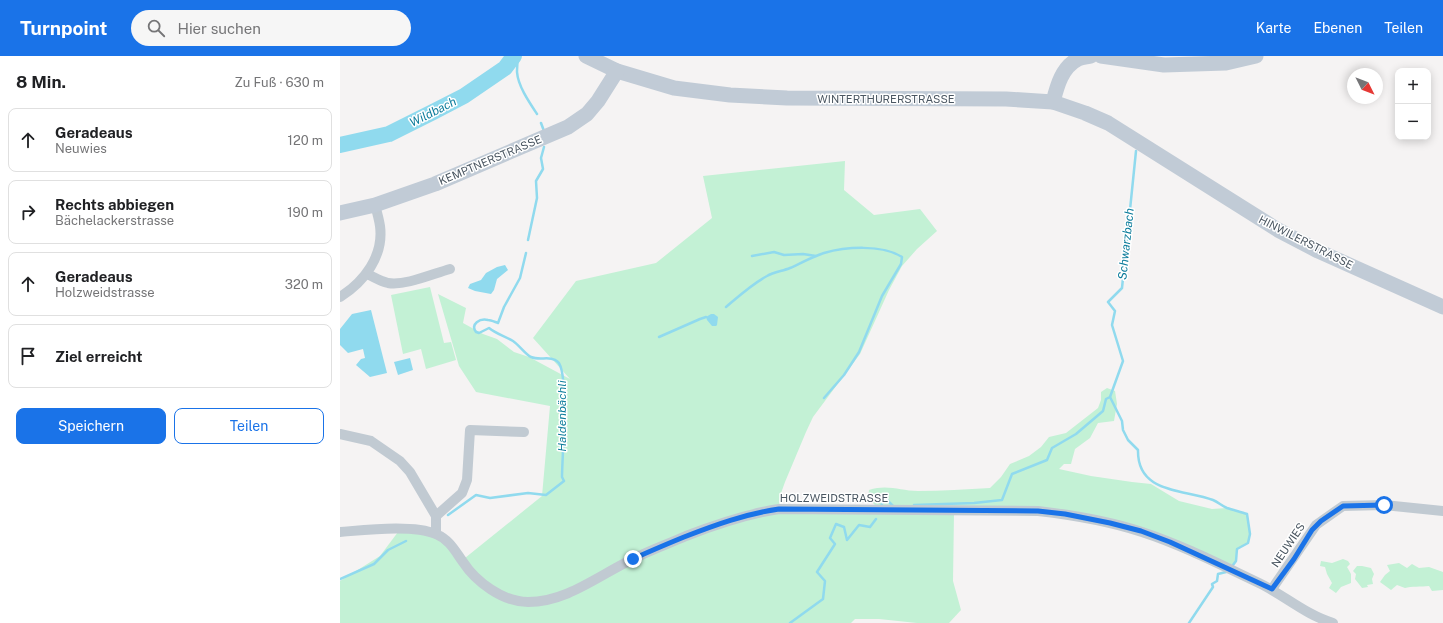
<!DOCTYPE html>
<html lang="de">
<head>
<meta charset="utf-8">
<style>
  :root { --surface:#fff; --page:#f6f6f6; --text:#202124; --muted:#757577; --line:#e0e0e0; --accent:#1a73e8 }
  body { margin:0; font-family:"Public Sans",sans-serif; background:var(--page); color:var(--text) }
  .controls { position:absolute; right:12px; top:12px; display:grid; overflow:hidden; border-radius:8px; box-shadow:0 2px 10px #0003 }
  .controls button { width:36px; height:36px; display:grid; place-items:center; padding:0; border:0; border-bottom:1px solid var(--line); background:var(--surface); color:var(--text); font:20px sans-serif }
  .compass { position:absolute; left:1007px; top:12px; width:36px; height:36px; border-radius:50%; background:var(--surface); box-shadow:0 2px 10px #0003; rotate:132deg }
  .stop { position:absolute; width:12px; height:12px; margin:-9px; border:3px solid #1a73e8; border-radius:50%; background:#fff }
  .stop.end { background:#1a73e8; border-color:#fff; box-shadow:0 1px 4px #0008 }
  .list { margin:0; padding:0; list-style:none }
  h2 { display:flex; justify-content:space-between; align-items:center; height:52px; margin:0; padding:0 16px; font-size:17px }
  h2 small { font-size:13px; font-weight:400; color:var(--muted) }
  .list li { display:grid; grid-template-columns:26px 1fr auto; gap:12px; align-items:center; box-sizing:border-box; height:64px; margin:0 8px 8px; padding:0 8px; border:1px solid var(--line); border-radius:8px }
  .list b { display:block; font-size:15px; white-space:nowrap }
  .list p { margin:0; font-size:13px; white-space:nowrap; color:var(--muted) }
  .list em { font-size:13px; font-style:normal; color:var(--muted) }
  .actions { display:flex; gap:8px; padding:12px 16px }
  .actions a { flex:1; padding:9px 0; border:1px solid var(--accent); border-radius:8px; text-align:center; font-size:14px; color:var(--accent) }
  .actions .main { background:var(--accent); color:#fff }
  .icon { flex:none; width:22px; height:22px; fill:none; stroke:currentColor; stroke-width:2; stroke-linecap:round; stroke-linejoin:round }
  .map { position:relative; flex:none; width:1103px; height:567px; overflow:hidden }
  header { display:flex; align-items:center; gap:24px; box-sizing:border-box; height:56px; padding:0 20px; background:var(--accent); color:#fff }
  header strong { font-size:19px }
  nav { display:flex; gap:22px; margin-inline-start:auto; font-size:14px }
  .search { width:280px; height:36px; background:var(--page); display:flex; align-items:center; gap:10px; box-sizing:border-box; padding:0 14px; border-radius:22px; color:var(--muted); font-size:15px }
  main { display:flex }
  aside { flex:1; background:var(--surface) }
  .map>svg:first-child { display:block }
  .green { fill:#c3f1d5 }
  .water { fill:#90daee }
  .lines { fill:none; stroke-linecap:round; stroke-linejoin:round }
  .stream { stroke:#90daee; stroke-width:2.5 }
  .river { stroke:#90daee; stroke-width:16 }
  .street { stroke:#c1cad2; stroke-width:10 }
  .secondary { stroke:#c1cbd6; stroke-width:15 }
  .route { stroke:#1a73e8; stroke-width:5 }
  .labels { text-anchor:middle; stroke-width:3; stroke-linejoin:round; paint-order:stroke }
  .street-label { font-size:11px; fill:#4a5661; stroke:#fff }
  .water-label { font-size:12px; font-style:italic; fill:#0c7c9b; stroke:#fff }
</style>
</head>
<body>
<header>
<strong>Turnpoint</strong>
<div class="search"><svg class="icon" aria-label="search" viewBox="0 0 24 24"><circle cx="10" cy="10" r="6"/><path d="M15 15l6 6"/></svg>Hier suchen</div>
<nav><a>Karte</a><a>Ebenen</a><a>Teilen</a></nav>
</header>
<main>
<aside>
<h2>8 Min.<small>Zu Fuß · 630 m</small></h2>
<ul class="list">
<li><svg class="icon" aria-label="ahead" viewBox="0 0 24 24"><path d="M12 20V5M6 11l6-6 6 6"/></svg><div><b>Geradeaus</b><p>Neuwies</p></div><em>120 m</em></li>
<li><svg class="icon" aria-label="right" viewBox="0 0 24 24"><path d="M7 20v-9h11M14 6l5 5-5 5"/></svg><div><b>Rechts abbiegen</b><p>Bächelackerstrasse</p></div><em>190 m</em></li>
<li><svg class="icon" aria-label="ahead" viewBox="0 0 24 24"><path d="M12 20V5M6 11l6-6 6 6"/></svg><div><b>Geradeaus</b><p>Holzweidstrasse</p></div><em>320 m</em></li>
<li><svg class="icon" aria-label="arrive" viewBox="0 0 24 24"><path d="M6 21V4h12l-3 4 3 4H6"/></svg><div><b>Ziel erreicht</b></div></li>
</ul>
<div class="actions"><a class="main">Speichern</a><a>Teilen</a></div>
</aside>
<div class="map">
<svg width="1103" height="567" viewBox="0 0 1103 567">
  <rect width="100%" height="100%" fill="#f5f3f3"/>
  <g class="green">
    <polygon points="505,105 504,134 534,159 580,153 597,175 577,193 562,210 549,234 520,298 473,361 466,376 445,426 440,440 439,453 614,457 613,525 621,554 609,567 577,567 539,563 515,563 511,567 0,567 0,525 40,500 64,468 102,477 125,502 202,440 210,350 136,336 119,310 98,238 126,252 123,267 143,278 157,283 174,296 189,301 230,323 193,282 236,225 316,207 372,162 363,120"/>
    <polygon points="90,231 104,287 111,286 116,304 86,313 81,293 63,298 51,239"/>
    <path d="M767,332L775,335L777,348L774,365L758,367L750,382L735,393L731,408H724L719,413L751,420L792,426L811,428L839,445L872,453L887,452L907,458L910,478L908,487L897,493L896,505L893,509L830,486L725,458L538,452L528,442L529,434C548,428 560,435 578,435C602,435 626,433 650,432L661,421L670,408L689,400L701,391L709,381L726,377L758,352L761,344V336Z"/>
    <polygon points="1003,503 1008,505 1010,508 1007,511 1011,518 1011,527 1001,531 996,537 989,532 992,527 987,518 985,511 980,510 981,505 992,507"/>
    <path d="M1059,507L1067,512L1072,508L1079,512L1089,511L1103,516V534L1092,535L1089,530C1081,531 1071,530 1065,532L1057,529L1051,534L1040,526L1045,519L1050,515L1047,509Z"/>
    <polygon points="1017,510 1022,510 1031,512 1034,518 1032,523 1033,528 1027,529 1028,531 1022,532 1015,523 1016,518 1013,515"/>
  </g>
  <g class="water">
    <polygon points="165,209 168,214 157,223 154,234 151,238 135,235 128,232 130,228 141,224 146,217 157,211"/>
    <polygon points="31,254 47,317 30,321 16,309 21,303 25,302 23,293 8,297 0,289 0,273 12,258"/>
    <polygon points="371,258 374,258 378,261 377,269 376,270 372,270 367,264 366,261"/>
    <polygon points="70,302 73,314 58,319 54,306"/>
  </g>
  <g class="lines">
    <g class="stream">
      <path d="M177,0C178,6 177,10 177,16C178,30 189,46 197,58"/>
      <polyline points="201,67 204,75"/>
      <polyline points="188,184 197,142 196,125 203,113 201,102 204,91"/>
      <polyline points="412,200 434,196 444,199 463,198 476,200"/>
      <path d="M386,251C399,240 412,228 427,220C434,216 443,215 450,212C461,207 472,201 484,197C505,191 542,188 562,201L561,208L542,240L519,296L504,319L484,342"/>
      <polyline points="319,281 360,263 366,261"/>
      <path d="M770,341L782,365L783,374L788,384L798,394C797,438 844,433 873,444C878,446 882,450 887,452C893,454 901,456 907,458L910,478L908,487L897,493L896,505L893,509"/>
      <polyline points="574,449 634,447 662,444 672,418 707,404 712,392 736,378 763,355 766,343 770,341 783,305 772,269 775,255 768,246 782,232 796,95"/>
      <polyline points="541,450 545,442 553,450"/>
      <path d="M108,459L136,439L150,442L188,437L206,439L224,425L222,421C222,403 229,316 218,306C211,299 200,305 191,301C186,299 179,289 173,285C165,280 156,278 149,272L139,277L136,276C130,268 140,262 148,264C151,264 155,266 158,267L164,251L180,222L186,197"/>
      <polyline points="0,523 34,508 48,494 66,485"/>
      <polyline points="450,567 483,543 485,525 477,516 495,488 490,482 496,468 504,471 507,484 519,469 530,471 536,463"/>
      <polyline points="849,567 873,531 872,528 877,525 878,518 886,516"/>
    </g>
    <polyline class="river" points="0,89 49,78 93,56 124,40 165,12 174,0"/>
    <g class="street">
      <path d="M27,218C34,221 40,225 48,227C65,230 92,218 110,213"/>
      <path d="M0,241C24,226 44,200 40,170C39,163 37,156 35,149"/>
      <polyline points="0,378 31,385 60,405 70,416 96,460 96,478"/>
      <polyline points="96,460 122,437 127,424 130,374 184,376"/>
      <path d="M0,476C25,474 73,468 96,478C110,484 115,495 123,506C136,526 163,546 188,546C227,546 259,519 293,503C310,494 328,488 346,480C377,468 406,458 439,453L698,455C733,459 769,465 802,476C842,489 881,509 919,527C944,539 966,559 993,567"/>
      <polyline points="932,533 976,469 1003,450 1044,449 1103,455"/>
    </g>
    <g class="secondary">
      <polyline points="246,0 277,15 334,32 390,39 447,42 666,43 713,46 745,57 768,67 938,174 978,195 1103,251"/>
      <polyline points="761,0 824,9 886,7 916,0"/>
      <path d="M713,46C717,30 722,11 738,3C742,1 747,1 751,0"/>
      <polyline points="0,157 35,149 95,128 228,71 247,58 258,45 277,15"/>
    </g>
  </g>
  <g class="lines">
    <path class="route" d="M293,503C310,495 327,488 344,481C375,469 405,458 439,453L698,455L725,458L770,467L801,475L830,486L932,533L954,503L972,474L981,465L1003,450L1044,449"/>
  </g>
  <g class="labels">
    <g class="street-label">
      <text x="546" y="47">WINTERTHURERSTRASSE</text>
      <text transform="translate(150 104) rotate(-23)" y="4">KEMPTNERSTRASSE</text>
      <text transform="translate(966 186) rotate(27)" y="4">HINWILERSTRASSE</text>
      <text x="494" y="446">HOLZWEIDSTRASSE</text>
      <text transform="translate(948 489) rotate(-56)" y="4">NEUWIES</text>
    </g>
    <g class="water-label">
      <text transform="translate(93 56) rotate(-27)" y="4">Wildbach</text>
      <text transform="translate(786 188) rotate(-84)" y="4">Schwarzbach</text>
      <text transform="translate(222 360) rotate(-90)" y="4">Haldenbächli</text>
    </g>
  </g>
</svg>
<div class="controls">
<button>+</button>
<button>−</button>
</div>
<svg class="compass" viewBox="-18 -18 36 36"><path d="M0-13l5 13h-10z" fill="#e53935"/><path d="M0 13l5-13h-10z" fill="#757577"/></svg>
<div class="stop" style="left:1044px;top:449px"></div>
<div class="stop end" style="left:293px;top:503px"></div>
</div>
</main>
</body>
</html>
